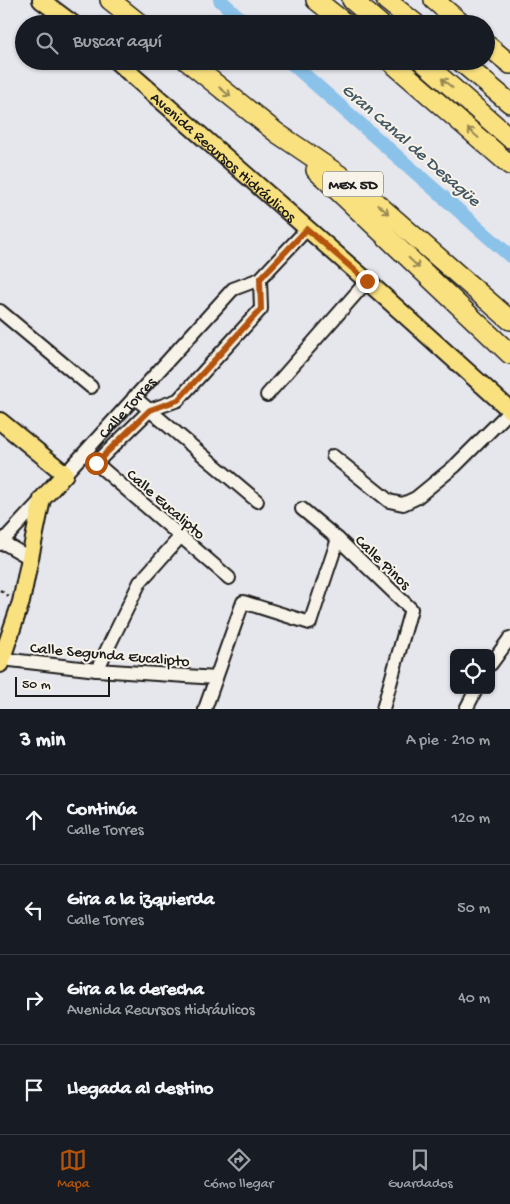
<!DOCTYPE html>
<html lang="es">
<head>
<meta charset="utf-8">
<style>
  :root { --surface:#171b24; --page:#20242c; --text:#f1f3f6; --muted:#9ea1a6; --line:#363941; --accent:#b45309 }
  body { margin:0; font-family:"Gochi Hand",sans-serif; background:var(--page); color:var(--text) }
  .controls { position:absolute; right:15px; bottom:15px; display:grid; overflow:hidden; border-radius:8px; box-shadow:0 1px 4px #0004 }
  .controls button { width:45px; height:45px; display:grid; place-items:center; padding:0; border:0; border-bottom:1px solid var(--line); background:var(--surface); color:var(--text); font:25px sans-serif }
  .scale { position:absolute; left:15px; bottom:12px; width:95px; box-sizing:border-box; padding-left:5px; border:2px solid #1c1c1c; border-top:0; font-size:14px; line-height:18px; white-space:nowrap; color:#1c1c1c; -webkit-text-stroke:4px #f7f3e8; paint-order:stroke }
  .stop { position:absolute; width:15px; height:15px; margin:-11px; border:4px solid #b45309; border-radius:50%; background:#fff }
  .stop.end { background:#b45309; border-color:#fff; box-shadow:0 1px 5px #0008 }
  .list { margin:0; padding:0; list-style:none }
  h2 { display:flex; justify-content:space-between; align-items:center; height:65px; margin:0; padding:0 20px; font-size:21px }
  h2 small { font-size:16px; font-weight:400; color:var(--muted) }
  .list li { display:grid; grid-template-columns:32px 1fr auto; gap:15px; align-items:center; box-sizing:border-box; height:90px; padding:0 20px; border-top:1px solid var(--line) }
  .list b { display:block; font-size:19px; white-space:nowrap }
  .list p { margin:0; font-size:16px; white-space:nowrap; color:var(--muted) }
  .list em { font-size:16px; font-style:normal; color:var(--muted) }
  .icon { flex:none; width:28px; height:28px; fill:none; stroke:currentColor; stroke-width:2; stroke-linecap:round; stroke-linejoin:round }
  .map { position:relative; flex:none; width:510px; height:709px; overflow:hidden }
  .search { position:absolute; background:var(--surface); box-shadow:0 1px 4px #0004; left:15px; right:15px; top:15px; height:55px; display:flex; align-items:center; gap:12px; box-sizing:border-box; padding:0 18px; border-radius:28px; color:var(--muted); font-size:19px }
  .sheet { height:425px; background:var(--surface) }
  nav { display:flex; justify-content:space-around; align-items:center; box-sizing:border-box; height:70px; border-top:1px solid var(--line); background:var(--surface); font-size:14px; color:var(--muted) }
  nav a { display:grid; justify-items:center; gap:2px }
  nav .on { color:var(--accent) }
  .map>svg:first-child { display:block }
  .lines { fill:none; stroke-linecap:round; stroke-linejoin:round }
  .canal { stroke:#8bc2e9; stroke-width:14 }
  .minor-casing { stroke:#1c1c1c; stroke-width:16 }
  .major-casing { stroke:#1c1c1c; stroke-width:20 }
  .highway-casing { stroke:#1c1c1c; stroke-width:22 }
  .path { stroke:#1c1c1c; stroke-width:2.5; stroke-dasharray:4 4; stroke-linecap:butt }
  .minor { stroke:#f7f3e8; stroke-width:12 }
  .major { stroke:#fae180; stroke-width:16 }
  .highway { stroke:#fae180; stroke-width:19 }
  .oneway { stroke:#968853 }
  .route { stroke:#b45309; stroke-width:6 }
  .labels { text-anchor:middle; stroke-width:4; stroke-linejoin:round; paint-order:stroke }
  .shield { fill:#f7f3e8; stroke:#5e5c59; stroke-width:1 }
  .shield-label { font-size:15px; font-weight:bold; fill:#1c1c1c }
  .street-label { font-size:16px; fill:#1c1c1c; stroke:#f7f3e8 }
  .water-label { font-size:18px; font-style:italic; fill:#435664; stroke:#f7f3e8 }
</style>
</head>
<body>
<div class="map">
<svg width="510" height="709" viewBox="0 0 510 709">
  <rect width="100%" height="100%" fill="#e6e6ed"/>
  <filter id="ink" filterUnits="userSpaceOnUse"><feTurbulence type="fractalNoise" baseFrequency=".02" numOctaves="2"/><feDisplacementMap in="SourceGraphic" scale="10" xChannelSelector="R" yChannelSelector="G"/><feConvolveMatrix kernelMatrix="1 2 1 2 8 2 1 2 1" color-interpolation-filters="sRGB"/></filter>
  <g filter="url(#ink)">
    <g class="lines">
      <g class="canal">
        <polyline points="220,0 246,24"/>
        <polyline points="289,61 510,256"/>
      </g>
      <g class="minor-casing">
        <g id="minor">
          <polyline points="0,311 91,387"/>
          <polyline points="267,395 367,281"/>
          <polyline points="134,397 257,501"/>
          <polyline points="333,456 389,501 403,504 416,498 455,466 510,411"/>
          <polyline points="90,458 229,578"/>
          <polyline points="96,463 150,410 178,400 261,309 260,279"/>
          <path id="s1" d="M65,474L233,289L260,279L307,229"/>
          <polyline points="302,509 338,539 411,609 383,709"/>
          <polyline points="2,542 30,558"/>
          <polyline points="0,544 42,499"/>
          <polyline points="2,659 97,670 216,678"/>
          <polyline points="491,664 510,638"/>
          <polyline points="97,670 140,582 181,536"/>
          <polyline points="205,709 243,602 310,623 338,539"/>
          <polyline points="466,709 476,690"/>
        </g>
      </g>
      <g class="major-casing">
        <g id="major">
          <polyline points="41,0 73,24"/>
          <path id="s2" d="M116,61L367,281L510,410"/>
          <polyline points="0,421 65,474 42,499 21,602 0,664"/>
        </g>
      </g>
      <g class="highway-casing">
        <g id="highway">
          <polyline points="110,0 140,24"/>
          <polyline points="316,0 346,24"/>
          <polyline points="352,0 380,24"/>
          <polyline points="386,0 416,24"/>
          <polyline points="434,0 462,24"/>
          <polyline points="486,44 510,64"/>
          <polyline points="187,61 277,133 360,189 510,320"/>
          <polyline points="390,61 510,165"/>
          <polyline points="422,61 510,138"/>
          <polyline points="460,61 510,103"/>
          <polyline points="316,170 510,354"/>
        </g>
      </g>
      <polyline class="path" points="0,590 9,596"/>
      <use href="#minor" class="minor"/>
      <use href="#major" class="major"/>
      <use href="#highway" class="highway"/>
    </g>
    <defs><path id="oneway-shaft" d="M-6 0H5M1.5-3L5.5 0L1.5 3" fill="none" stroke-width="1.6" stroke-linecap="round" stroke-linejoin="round" transform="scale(1.25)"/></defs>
    <g class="oneway">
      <use href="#oneway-shaft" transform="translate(447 83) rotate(-139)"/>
      <use href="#oneway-shaft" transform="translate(225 92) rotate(39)"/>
      <use href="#oneway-shaft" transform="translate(473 133) rotate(-139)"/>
      <use href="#oneway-shaft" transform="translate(383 209) rotate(41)"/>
      <use href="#oneway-shaft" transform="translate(414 263) rotate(44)"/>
    </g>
  </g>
  <g class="lines" filter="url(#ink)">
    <polyline class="route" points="96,463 150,410 178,400 261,309 260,279 307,229 367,281"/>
  </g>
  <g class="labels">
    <rect class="shield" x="323" y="171.5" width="60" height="25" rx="4"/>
    <g class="shield-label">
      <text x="353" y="189">MEX 5D</text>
    </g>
    <g class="street-label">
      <text dy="6" stroke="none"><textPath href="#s2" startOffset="144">Avenida Recursos Hidráulicos</textPath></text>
      <text dy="6" stroke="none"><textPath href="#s1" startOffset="91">Calle Torres</textPath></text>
      <text transform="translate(167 503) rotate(41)" y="6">Calle Eucalipto</text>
      <text transform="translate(384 561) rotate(44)" y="6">Calle Pinos</text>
      <text transform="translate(110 653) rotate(5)" y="6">Calle Segunda Eucalipto</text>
    </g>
    <g class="water-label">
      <text transform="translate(412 144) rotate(41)" y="6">Gran Canal de Desagüe</text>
    </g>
  </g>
</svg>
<div class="controls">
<button><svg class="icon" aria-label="locate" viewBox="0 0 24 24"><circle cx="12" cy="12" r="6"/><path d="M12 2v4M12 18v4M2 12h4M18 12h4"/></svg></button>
</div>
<div class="scale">50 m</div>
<div class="stop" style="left:96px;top:463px"></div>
<div class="stop end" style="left:367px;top:281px"></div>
<div class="search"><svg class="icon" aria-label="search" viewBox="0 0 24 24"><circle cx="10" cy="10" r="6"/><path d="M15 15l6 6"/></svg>Buscar aquí</div>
</div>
<section class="sheet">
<h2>3 min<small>A pie · 210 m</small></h2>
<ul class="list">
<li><svg class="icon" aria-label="ahead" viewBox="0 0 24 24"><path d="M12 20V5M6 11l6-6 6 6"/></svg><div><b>Continúa</b><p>Calle Torres</p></div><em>120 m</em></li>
<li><svg class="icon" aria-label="left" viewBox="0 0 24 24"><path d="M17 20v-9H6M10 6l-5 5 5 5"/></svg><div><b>Gira a la izquierda</b><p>Calle Torres</p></div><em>50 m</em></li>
<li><svg class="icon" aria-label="right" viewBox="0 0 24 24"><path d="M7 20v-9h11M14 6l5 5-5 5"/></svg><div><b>Gira a la derecha</b><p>Avenida Recursos Hidráulicos</p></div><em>40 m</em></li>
<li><svg class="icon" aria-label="arrive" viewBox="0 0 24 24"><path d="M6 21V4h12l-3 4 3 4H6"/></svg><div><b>Llegada al destino</b></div></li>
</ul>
</section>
<nav>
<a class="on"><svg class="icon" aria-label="map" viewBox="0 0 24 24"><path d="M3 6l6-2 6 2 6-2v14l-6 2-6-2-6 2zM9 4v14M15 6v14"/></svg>Mapa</a>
<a><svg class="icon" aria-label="directions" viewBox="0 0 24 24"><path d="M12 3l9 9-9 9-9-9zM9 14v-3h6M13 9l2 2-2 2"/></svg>Cómo llegar</a>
<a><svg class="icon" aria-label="saved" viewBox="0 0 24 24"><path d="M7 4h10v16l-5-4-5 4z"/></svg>Guardados</a>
</nav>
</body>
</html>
